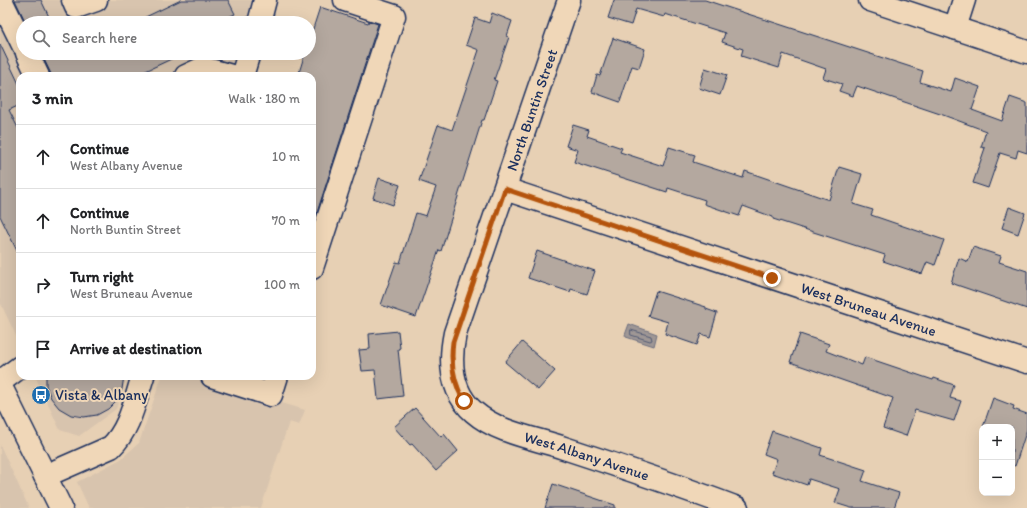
<!DOCTYPE html>
<html lang="en">
<head>
<meta charset="utf-8">
<style>
  :root { --surface:#fff; --page:#f2f2f2; --text:#202124; --muted:#757577; --line:#e0e0e0 }
  body { margin:0; font-family:Itim,sans-serif; background:var(--page); color:var(--text) }
  .controls { position:absolute; right:12px; bottom:12px; display:grid; overflow:hidden; border-radius:8px; box-shadow:0 4px 16px #0002 }
  .controls button { width:36px; height:36px; display:grid; place-items:center; padding:0; border:0; border-bottom:1px solid var(--line); background:var(--surface); color:var(--text); font:20px sans-serif }
  .stop { position:absolute; width:12px; height:12px; margin:-9px; border:3px solid #b45309; border-radius:50%; background:#fff }
  .stop.end { background:#b45309; border-color:#fff; box-shadow:0 1px 4px #0008 }
  .list { margin:0; padding:0; list-style:none }
  h2 { display:flex; justify-content:space-between; align-items:center; height:52px; margin:0; padding:0 16px; font-size:17px }
  h2 small { font-size:13px; font-weight:400; color:var(--muted) }
  .list li { display:grid; grid-template-columns:26px 1fr auto; gap:12px; align-items:center; box-sizing:border-box; height:64px; padding:0 16px; border-top:1px solid var(--line) }
  .list b { display:block; font-size:15px; white-space:nowrap }
  .list p { margin:0; font-size:13px; white-space:nowrap; color:var(--muted) }
  .list em { font-size:13px; font-style:normal; color:var(--muted) }
  .icon { flex:none; width:22px; height:22px; fill:none; stroke:currentColor; stroke-width:2; stroke-linecap:round; stroke-linejoin:round }
  .map { position:relative; flex:none; width:1027px; height:508px; overflow:hidden }
  .search { position:absolute; background:var(--surface); box-shadow:0 4px 16px #0002; left:16px; top:16px; width:300px; height:44px; display:flex; align-items:center; gap:10px; box-sizing:border-box; padding:0 14px; border-radius:22px; color:var(--muted); font-size:15px }
  .panel { position:absolute; background:var(--surface); box-shadow:0 4px 16px #0002; left:16px; top:72px; width:300px; height:308px; border-radius:12px }
  .map>svg:first-child { display:block }
  .built { fill:#d8c4ae }
  .water { fill:#9f9795; stroke:#6a6d7f }
  .lines { fill:none; stroke-linecap:round; stroke-linejoin:round }
  .shore { stroke:#505974; stroke-width:1 }
  .building { fill:#b4a89f; stroke:#1b2f5e }
  .minor-casing { stroke:#1b2f5e; stroke-width:25 }
  .major-casing { stroke:#1b2f5e; stroke-width:25 }
  .minor { stroke:#f0d7b8; stroke-width:22 }
  .major { stroke:#f0d7b8; stroke-width:22 }
  .route { stroke:#b45309; stroke-width:5 }
  .labels { text-anchor:middle; stroke-width:4; stroke-linejoin:round; paint-order:stroke }
  .street-label { font-size:15px; fill:#1b2f5e; stroke:#f0d7b8 }
  .poi-label { font-size:15px; fill:#1b2f5e; stroke:#f0d7b8; text-anchor:start }
</style>
</head>
<body>
<div class="map">
<svg width="1027" height="508" viewBox="0 0 1027 508">
  <rect width="100%" height="100%" fill="#e7d0b4"/>
  <filter id="ink" filterUnits="userSpaceOnUse"><feTurbulence type="fractalNoise" baseFrequency=".025" numOctaves="2"/><feDisplacementMap in="SourceGraphic" scale="8" xChannelSelector="R" yChannelSelector="G"/><feConvolveMatrix kernelMatrix="1 2 1 2 8 2 1 2 1" color-interpolation-filters="sRGB"/></filter>
  <g filter="url(#ink)">
    <g class="built">
      <polygon points="0,0 251,0 251,10 247,23 23,23 23,53 236,53 229,76 20,76 20,344 0,302"/>
      <polygon points="35,376 127,376 116,409 79,436 60,430"/>
      <polygon points="162,376 194,376 305,410 299,425 289,422 261,508 89,508 77,482 121,459 139,443"/>
      <polygon points="0,445 29,508 0,508"/>
    </g>
    <polygon class="water" points="629,324 657,334 654,346 626,337 625,335"/>
    <g class="lines">
      <polygon class="shore" points="631,330 651,336 652,340 650,341 631,335"/>
    </g>
    <g class="building">
      <polygon points="15,0 41,0 52,23 26,23"/>
      <polygon points="181,0 228,0 235,14 215,23 133,23"/>
      <polygon points="614,0 705,0 923,71 920,82 951,92 955,78 980,87 972,110 1002,121 1010,97 1027,103 1027,153 1018,150 1016,158 1000,153 988,188 973,183 985,148 981,147 986,131 943,115 857,86 853,96 839,91 842,84 823,78 826,69 783,54 779,68 741,56 743,49 722,42 725,33 665,14 664,17 636,9 631,25 608,18"/>
      <polygon points="320,7 368,23 369,21 378,24 312,228 312,76 298,76 305,53 309,53 309,41"/>
      <polygon points="492,13 512,21 507,36 509,37 494,80 497,81 484,120 482,120 441,251 439,250 416,317 381,305 396,262 400,263 416,213 426,216 436,187 419,181 438,125 452,130 479,50 466,45 475,18 489,23"/>
      <polygon points="613,38 645,49 639,68 632,66 620,102 592,92 597,75 600,76"/>
      <polygon points="0,44 20,86 20,105 9,110 20,132 20,257 0,216"/>
      <polygon points="41,53 67,54 184,53 135,76 52,76"/>
      <polygon points="705,68 727,75 720,95 699,88"/>
      <polygon points="573,125 589,130 587,136 622,148 620,152 663,166 669,147 695,155 693,162 743,178 745,171 829,200 839,167 862,174 853,204 873,210 871,215 944,240 935,265 927,262 922,274 883,261 885,255 773,219 773,217 743,206 739,216 704,204 705,200 668,188 667,192 574,162 578,150 566,146"/>
      <polygon points="379,178 400,185 393,205 373,198"/>
      <polygon points="1009,207 1025,213 1018,234 1002,228"/>
      <polygon points="973,247 1001,256 999,262 1027,271 1027,309 951,283 959,258 968,262"/>
      <polygon points="537,251 595,271 587,294 571,289 570,292 528,278"/>
      <polygon points="656,291 706,307 706,309 717,313 710,337 701,334 697,345 665,334 668,322 648,316"/>
      <polygon points="398,331 400,348 398,349 403,396 378,399 375,370 362,371 359,350 370,349 369,334"/>
      <polygon points="800,334 829,344 826,351 862,365 865,357 933,380 934,378 954,385 950,398 961,401 954,421 915,410 906,436 883,428 893,398 790,362"/>
      <polygon points="522,342 555,371 538,390 505,362"/>
      <polygon points="46,376 124,376 122,389 117,400 108,409 97,415 84,417 71,415 59,408 51,398 46,386"/>
      <polygon points="993,398 1014,406 1013,409 1027,414 1027,429 1015,466 1012,465 1012,427 983,427"/>
      <polygon points="415,408 441,437 444,434 458,451 436,471 412,444 410,445 394,427"/>
      <polygon points="772,431 822,448 820,455 866,470 862,481 899,493 894,508 851,508 835,503 840,489 809,479 807,485 772,473 777,459 764,454"/>
      <polygon points="553,484 615,505 615,508 545,508"/>
    </g>
    <g class="lines">
      <g class="minor-casing">
        <g id="minor">
          <polyline points="1,0 23,45"/>
          <polyline points="73,0 76,7 96,0"/>
          <path id="s1" d="M569,0L455,333C449,362 451,392 474,412C498,433 535,438 564,448C622,467 680,486 737,508"/>
          <polyline points="870,0 1027,52"/>
          <polyline points="259,23 265,0"/>
          <polyline points="955,28 964,0"/>
          <polyline points="27,53 38,76"/>
          <polyline points="186,76 203,68 232,76"/>
          <polyline points="242,76 249,53"/>
          <path id="s2" d="M505,189L1027,362"/>
          <polyline points="312,268 394,16 345,0"/>
          <polyline points="212,376 271,395 277,376"/>
          <polyline points="0,382 20,367"/>
          <path d="M45,476L111,447C130,429 135,400 143,376"/>
        </g>
      </g>
      <g class="major-casing">
        <polyline id="major" points="0,385 61,508"/>
      </g>
      <use href="#minor" class="minor"/>
      <use href="#major" class="major"/>
    </g>
  </g>
  <g class="lines" filter="url(#ink)">
    <path class="route" d="M464,401C453,382 450,364 453,342L505,189L772,278"/>
  </g>
  <defs>
    <g id="bus-disc" transform="scale(1)"><circle r="9.5" fill="#1f6fb2" stroke="#f0d7b8"/><path d="M-5-6H5V4H4V6H2V4H-2V6H-4V4H-5ZM-3.5-4V0h7V-4ZM-3.5 1.2v1.5H-2V1.2ZM2 1.2v1.5H3.5V1.2Z" fill="#fff"/></g>
  </defs>
  <g fill-rule="evenodd">
    <use href="#bus-disc" x="41" y="395"/>
  </g>
  <g class="labels">
    <g class="street-label">
      <text transform="translate(532 110) rotate(-71)" y="5">North Buntin Street</text>
      <text dy="5" stroke="none"><textPath href="#s2" startOffset="383">West Bruneau Avenue</textPath></text>
      <text dy="5" stroke="none"><textPath href="#s1" startOffset="559">West Albany Avenue</textPath></text>
    </g>
    <g class="poi-label">
      <text x="55" y="400">Vista &amp; Albany</text>
    </g>
  </g>
</svg>
<div class="controls">
<button>+</button>
<button>−</button>
</div>
<div class="stop" style="left:464px;top:401px"></div>
<div class="stop end" style="left:772px;top:278px"></div>
<div class="search"><svg class="icon" aria-label="search" viewBox="0 0 24 24"><circle cx="10" cy="10" r="6"/><path d="M15 15l6 6"/></svg>Search here</div>
<section class="panel">
<h2>3 min<small>Walk · 180 m</small></h2>
<ul class="list">
<li><svg class="icon" aria-label="ahead" viewBox="0 0 24 24"><path d="M12 20V5M6 11l6-6 6 6"/></svg><div><b>Continue</b><p>West Albany Avenue</p></div><em>10 m</em></li>
<li><svg class="icon" aria-label="ahead" viewBox="0 0 24 24"><path d="M12 20V5M6 11l6-6 6 6"/></svg><div><b>Continue</b><p>North Buntin Street</p></div><em>70 m</em></li>
<li><svg class="icon" aria-label="right" viewBox="0 0 24 24"><path d="M7 20v-9h11M14 6l5 5-5 5"/></svg><div><b>Turn right</b><p>West Bruneau Avenue</p></div><em>100 m</em></li>
<li><svg class="icon" aria-label="arrive" viewBox="0 0 24 24"><path d="M6 21V4h12l-3 4 3 4H6"/></svg><div><b>Arrive at destination</b></div></li>
</ul>
</section>
</div>
</body>
</html>
